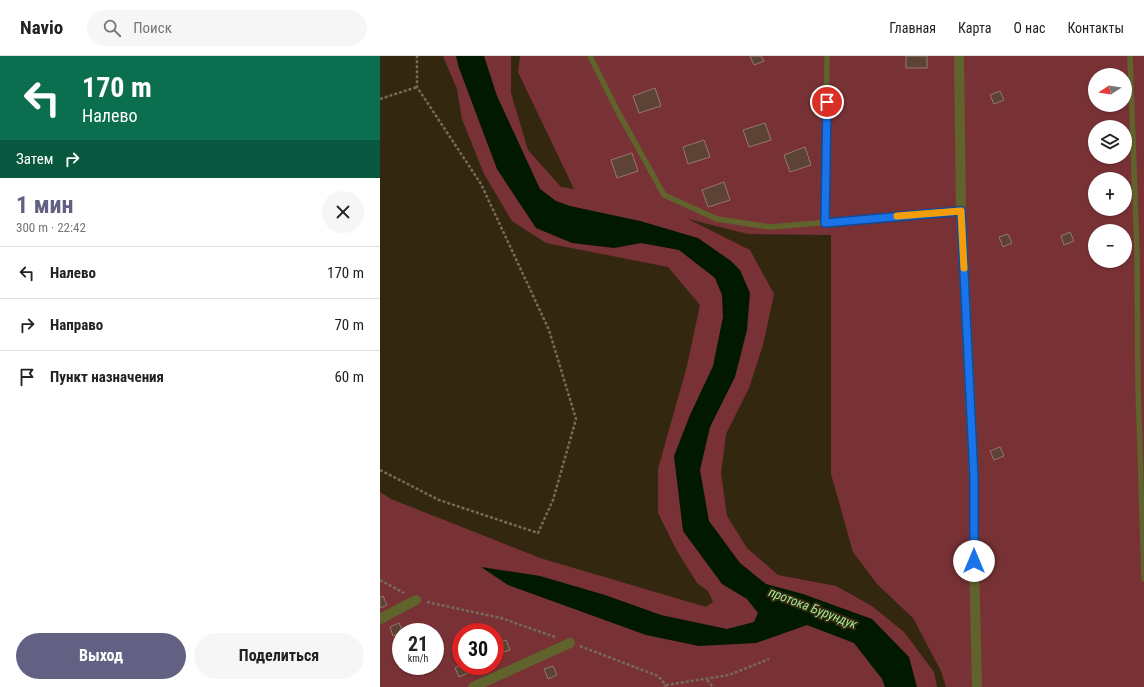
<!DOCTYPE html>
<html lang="ru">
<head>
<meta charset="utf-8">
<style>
	body { margin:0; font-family:"Roboto Condensed",sans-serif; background:#f6f6f6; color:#222; height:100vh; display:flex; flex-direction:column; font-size:15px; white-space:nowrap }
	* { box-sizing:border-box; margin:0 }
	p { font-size:13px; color:#767676 }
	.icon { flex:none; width:22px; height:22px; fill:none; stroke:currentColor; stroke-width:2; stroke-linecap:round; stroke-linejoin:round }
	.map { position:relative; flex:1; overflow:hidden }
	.panel { display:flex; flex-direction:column; background:#fff; width:380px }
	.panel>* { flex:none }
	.hud { background:#0b6e4f; color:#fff; overflow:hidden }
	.needle { width:26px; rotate:258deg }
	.buttons { position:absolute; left:708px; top:12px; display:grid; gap:8px }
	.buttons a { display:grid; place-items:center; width:44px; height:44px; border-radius:50%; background:#fff; box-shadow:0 1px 3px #0004; font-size:20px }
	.speed { position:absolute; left:12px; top:567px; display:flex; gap:8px; font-size:20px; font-weight:700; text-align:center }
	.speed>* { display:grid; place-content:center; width:52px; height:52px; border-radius:50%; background:#fff; box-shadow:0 1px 3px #0004; line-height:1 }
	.speed small { font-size:10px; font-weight:400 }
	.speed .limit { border:6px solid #d22; background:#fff; color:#111 }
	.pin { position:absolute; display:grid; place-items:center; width:34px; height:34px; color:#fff; margin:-17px; border:2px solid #fff; border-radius:50%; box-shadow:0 1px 4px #0007 }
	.me { position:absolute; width:44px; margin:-22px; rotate:0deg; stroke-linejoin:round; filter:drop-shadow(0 0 3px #0008) }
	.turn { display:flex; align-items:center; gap:14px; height:84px; padding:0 16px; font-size:18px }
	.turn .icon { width:52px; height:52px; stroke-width:2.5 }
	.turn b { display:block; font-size:28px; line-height:34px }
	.then { display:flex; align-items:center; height:38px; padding:0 16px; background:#0003; gap:8px; font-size:15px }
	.round { display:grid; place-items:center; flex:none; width:42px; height:42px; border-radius:21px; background:#f6f6f6 }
	.head { display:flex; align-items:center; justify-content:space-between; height:68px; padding:0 16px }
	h1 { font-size:24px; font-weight:700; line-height:30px; color:#636183 }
	.primary-button { display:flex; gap:8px; margin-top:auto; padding:8px 16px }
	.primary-button a { flex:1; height:46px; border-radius:24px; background:#636183; color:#fff; font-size:16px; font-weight:700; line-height:46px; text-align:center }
	.primary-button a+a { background:#f6f6f6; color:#222 }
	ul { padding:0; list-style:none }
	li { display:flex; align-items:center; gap:12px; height:52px; padding:0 16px; border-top:1px solid #e0e0e0 }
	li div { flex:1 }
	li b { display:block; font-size:15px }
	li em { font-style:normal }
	header { display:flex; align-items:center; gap:24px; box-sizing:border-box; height:56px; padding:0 20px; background:#fff; border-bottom:1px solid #e0e0e0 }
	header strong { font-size:19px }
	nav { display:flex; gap:22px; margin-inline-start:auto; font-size:14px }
	.search { width:280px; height:36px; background:#f6f6f6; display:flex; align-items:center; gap:10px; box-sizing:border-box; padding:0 14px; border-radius:22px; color:#767676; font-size:15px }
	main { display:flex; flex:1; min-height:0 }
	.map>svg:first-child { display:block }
	.green { fill:#783236; fill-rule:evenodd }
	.water { fill:#001900 }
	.building { fill:#5c4335; stroke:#947869 }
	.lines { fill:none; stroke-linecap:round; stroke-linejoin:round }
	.path { stroke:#766b57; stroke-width:2.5; stroke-dasharray:3 2; stroke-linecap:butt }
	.lane { stroke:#60632c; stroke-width:5.5 }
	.street { stroke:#60632c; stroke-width:10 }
	.route-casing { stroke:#114b97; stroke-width:10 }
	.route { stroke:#1a73e8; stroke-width:7 }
	.slow { stroke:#f59e0b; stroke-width:7 }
	.labels { text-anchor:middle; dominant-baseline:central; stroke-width:4; stroke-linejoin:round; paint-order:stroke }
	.water-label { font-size:13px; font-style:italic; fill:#9cec97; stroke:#34270f }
</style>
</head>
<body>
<header>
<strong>Navio</strong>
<div class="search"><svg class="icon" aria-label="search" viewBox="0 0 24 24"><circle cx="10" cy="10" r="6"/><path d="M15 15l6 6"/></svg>Поиск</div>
<nav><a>Главная</a><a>Карта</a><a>О нас</a><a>Контакты</a></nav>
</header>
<main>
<section class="panel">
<div class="hud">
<div class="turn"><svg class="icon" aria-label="left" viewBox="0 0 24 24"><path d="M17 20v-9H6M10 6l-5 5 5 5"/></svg><div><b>170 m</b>Налево</div></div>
<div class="then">Затем<svg class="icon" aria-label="right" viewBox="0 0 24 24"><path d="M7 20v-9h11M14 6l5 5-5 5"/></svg></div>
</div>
<div class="head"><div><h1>1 мин</h1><p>300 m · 22:42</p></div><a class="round"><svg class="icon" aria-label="close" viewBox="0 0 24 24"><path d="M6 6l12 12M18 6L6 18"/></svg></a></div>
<ul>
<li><svg class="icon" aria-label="left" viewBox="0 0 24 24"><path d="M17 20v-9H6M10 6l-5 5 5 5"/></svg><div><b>Налево</b></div><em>170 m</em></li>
<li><svg class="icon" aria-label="right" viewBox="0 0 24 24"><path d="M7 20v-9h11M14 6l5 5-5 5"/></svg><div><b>Направо</b></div><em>70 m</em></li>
<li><svg class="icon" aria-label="arrive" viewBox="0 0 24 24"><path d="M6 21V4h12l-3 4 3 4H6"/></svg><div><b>Пункт назначения</b></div><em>60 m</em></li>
</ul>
<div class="primary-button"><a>Выход</a><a>Поделиться</a></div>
</section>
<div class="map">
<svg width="764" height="631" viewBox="0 0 764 631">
	<rect width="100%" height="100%" fill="#34270f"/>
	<!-- green -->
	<path class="green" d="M63,0H131V37L148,94L181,131L194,133L138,16L140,0H764V631H566L561,615L533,562L497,528L473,496L451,418V179L368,178L308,163L370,194L394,238L383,289L369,332L346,378L341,417L347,460L367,492L398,519L456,530L492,550L524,576L554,616L557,631H0V436L11,443L160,502L326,551L333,546L328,535L317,527L296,493L278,457V413L307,310L320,249L288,211L166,187L132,165L104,118L82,63L77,33ZM715,19H745V49H715ZM715,71H745V101H715ZM715,123H745V153H715ZM715,175H745V205H715ZM21,576H55V610H21ZM81,576H115V610H81Z"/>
	<!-- water -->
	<polygon class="water" points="76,0 104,0 117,40 160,133 176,145 190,150 260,165 318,182 351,205 360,214 370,237 367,274 355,321 330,371 320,414 329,465 360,507 386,528 423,538 492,563 529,601 537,631 505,631 502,623 474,587 427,569 376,587 319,590 266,579 128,529 101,511 160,520 225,539 281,559 347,573 374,566 378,557 367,543 342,528 303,475 294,400 310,359 333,310 343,261 342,239 335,222 299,194 261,187 234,192 192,187 156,172 117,113 79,12"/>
	<!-- building -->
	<g class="building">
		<polygon points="370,0 381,0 384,5 374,9"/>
		<rect x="526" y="0" width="21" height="12"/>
		<polygon points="275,32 281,50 259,57 253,40"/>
		<polygon points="620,35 624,44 614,48 610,39"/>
		<polygon points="385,67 391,84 369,91 363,74"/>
		<polygon points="324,84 330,101 308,108 303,91"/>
		<polygon points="425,91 431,109 410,116 404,99"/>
		<polygon points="252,97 258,115 237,122 231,104"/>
		<polygon points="344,126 350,144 328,151 322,134"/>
		<polygon points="690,176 694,185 684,189 681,180"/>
		<polygon points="628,178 632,187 623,191 619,181"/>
		<polygon points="620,391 624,400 614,404 610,395"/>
		<polygon points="3,540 7,549 0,552 0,541"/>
		<polygon points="19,567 23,576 13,580 10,571"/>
		<polygon points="126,584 130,594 120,597 116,588"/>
		<polygon points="81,609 85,610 88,617 79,621 75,612"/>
		<polygon points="173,610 177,619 168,623 164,613"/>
	</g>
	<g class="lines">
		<!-- path -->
		<g class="path">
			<polyline points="0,43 37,31"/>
			<polyline points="0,414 59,444 158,477 173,444 196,363 169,274 101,128 37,31 37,0"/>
			<polyline points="0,524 24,537"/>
			<polyline points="47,546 121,562 175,581"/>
			<polyline points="200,590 278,620 286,629 284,631"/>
			<polyline points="327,624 333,631"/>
			<polyline points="286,629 349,619 389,603"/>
		</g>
		<!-- lane -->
		<g class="lane">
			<polyline points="210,0 237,54 284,139 337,163 390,171 581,155"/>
			<polyline points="750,0 757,195 758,330 764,523"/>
			<polyline points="445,167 447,0"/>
		</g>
		<!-- street -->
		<g class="street">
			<polyline points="579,0 581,155 594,422 594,505 597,631"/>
			<polyline points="0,563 36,544"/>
			<polyline points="93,631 190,587"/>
		</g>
	</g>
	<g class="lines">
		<!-- route casing -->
		<g class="route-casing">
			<polyline id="route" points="447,46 445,167 581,155 594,422 594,505"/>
		</g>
		<!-- route -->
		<use href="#route" class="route"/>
		<!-- slow -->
		<polyline class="slow" points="517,160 581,155 584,212"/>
	</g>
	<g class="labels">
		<!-- water labels -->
		<g class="water-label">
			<text transform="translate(433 552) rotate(21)">протока Бурундук</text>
		</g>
	</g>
</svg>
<div class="buttons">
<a><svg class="needle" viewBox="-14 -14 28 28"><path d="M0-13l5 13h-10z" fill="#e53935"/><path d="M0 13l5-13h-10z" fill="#767676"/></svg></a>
<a><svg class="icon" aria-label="layers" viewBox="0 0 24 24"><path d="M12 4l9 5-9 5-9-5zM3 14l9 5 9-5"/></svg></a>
<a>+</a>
<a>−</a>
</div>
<div class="speed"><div>21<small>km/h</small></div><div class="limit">30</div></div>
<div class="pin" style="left:447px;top:46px;background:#d93025"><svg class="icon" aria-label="arrive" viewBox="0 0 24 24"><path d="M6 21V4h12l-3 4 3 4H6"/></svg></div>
<svg class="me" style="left:594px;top:505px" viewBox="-20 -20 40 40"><circle r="19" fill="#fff"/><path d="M0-13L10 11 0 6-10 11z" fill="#1a73e8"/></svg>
</div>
</main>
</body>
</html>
